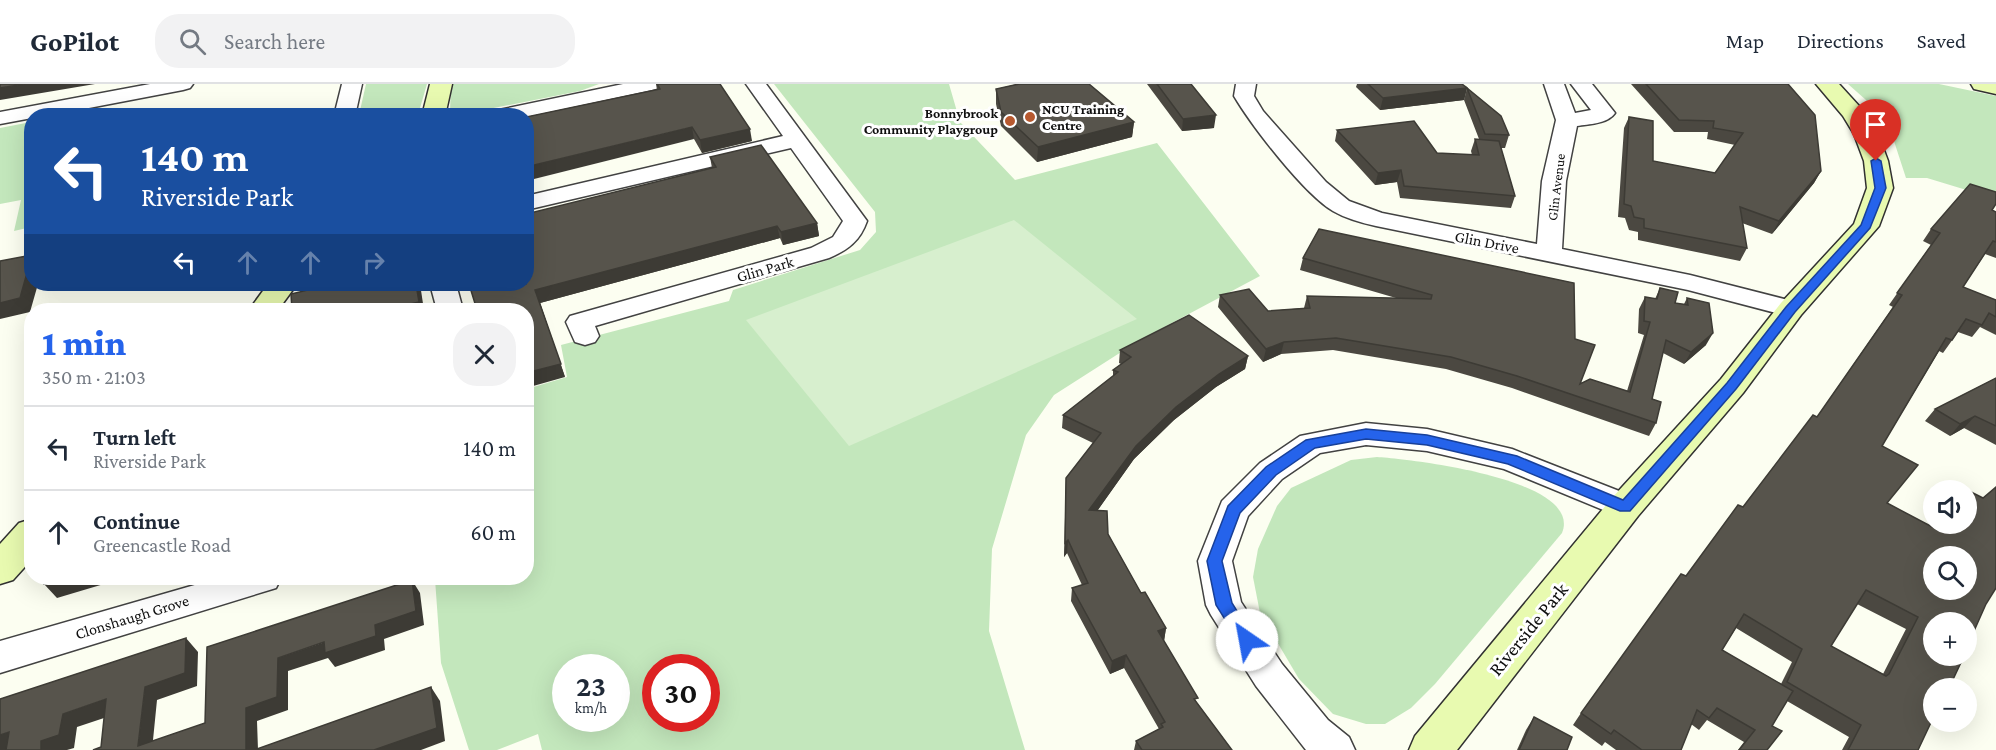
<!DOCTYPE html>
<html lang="en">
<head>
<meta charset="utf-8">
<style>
	body { margin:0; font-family:"Crimson Pro",serif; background:#f2f2f3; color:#1f2937; height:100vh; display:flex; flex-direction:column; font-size:22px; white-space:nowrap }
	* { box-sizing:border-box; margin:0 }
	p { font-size:20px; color:#747a83 }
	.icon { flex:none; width:33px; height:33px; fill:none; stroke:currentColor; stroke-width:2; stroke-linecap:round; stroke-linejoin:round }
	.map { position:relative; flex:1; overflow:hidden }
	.details { position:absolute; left:24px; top:219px; width:510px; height:282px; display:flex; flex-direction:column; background:#fff; border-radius:24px; box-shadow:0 6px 24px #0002 }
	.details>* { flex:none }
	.top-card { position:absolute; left:24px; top:24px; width:510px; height:183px; border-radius:24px; box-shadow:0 6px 24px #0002; background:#1a4fa0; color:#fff; overflow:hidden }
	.controls { position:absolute; left:1923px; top:396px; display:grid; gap:12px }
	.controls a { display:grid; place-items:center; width:54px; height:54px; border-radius:50%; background:#fff; box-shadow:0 6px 24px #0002; font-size:30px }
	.speed { position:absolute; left:552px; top:570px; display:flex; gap:12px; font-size:30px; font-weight:700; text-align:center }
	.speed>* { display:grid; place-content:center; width:78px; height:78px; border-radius:50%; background:#fff; box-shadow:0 6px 24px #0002; line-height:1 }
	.speed small { font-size:15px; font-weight:400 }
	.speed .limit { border:9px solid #d22; background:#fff; color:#111 }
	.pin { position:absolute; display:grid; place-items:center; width:51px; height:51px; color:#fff; margin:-62px -26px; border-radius:50% 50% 50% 0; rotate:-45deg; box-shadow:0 0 6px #0007 }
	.pin .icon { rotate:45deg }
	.me { position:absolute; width:66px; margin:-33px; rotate:327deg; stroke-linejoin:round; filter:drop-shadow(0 0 4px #0008) }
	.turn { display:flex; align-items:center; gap:21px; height:126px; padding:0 18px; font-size:27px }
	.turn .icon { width:78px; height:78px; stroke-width:2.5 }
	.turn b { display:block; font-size:42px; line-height:51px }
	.lanes { display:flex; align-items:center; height:57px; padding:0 18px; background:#0003; justify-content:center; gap:30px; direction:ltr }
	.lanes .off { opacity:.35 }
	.round { display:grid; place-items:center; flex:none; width:63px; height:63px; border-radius:24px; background:#f2f2f3 }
	.summary { display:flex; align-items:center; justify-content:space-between; height:102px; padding:0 18px }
	h1 { font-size:36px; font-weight:800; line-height:45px; color:#2563eb }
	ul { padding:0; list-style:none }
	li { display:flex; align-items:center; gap:18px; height:84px; padding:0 18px; border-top:2px solid #e0e1e3 }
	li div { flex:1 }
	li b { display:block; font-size:22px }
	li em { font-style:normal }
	header { display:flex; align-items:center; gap:36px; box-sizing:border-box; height:84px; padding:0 30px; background:#fff; border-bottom:2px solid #e0e1e3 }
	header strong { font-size:28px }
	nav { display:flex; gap:33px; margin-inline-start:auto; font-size:21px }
	.search { width:420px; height:54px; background:#f2f2f3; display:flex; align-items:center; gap:15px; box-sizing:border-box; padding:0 21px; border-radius:24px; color:#747a83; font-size:22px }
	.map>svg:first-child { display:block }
	.green { fill:#c3e7bc; fill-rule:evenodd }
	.pitch { fill:#d7efce }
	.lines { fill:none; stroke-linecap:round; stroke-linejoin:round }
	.street-casing { stroke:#424242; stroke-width:3 }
	.secondary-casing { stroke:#313131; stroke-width:3 }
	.street { fill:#fff; fill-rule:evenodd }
	.secondary { fill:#e8fab0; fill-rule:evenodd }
	.wall { fill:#4b4841; fill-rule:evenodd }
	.shaded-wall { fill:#3d3b35 }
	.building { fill:#57544c; stroke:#3d3b35; stroke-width:1.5; fill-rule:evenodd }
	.route { fill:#2563eb; stroke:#184099; stroke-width:1.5 }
	.poi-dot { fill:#b7592f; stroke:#fff; stroke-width:2 }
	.labels { text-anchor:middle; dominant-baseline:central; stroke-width:6; stroke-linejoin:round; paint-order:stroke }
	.far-poi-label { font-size:14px; font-weight:bold; fill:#0f0f0f; stroke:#fff; text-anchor:start }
	.far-street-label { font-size:14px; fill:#0f0f0f; stroke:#fff }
	.street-label { font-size:16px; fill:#0f0f0f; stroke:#fff }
	.near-street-label { font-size:20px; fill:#0f0f0f; stroke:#fff }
</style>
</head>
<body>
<header>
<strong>GoPilot</strong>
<div class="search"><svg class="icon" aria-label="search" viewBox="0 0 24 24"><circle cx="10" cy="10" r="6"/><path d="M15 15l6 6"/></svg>Search here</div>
<nav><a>Map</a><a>Directions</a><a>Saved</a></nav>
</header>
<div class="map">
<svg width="1996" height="666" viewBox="0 0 1996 666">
	<rect width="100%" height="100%" fill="#fcfef1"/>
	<!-- green -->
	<g class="green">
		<polygon points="366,0 427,0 418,31 359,31"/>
		<polygon points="451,0 599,0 580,7 463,30 450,28"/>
		<path d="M774,0H949L960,38L1015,96L1157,59L1260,192L1140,256L1054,311L1026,351L992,465L989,547L1025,666H542L538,650L497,666H469L441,579L435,495L526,494L527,305L567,293L561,261L729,217L733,206L860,166L876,148L875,128ZM566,584H616V634H566ZM656,584H706V634H656Z"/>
		<polygon points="1848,0 1939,0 1996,12 1996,115 1927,94 1906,94 1892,51 1866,16"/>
		<polygon points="31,38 31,143 14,147 21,116 0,120 0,44"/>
		<path d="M1377,373C1410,375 1584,395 1562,449L1435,600L1411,624L1385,640H1366L1333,630L1299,595L1260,529L1253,493L1258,465L1277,422L1291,404L1351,376Z"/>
	</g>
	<!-- pitch -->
	<polygon class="pitch" points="1014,136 1137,235 849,362 746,236"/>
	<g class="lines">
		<!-- street casing -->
		<g class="street-casing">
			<g id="street">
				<polygon points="150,0 193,0 190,4 183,6 47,32 32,32 32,34 0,40 0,28"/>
				<polygon points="342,0 362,0 355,32 334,32"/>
				<polygon points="623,0 662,0 659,4 652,6 526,33 489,32 499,26"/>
				<path d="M746,0H766L867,137C860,157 848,166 829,174L595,242L599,252L595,258L585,261L575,258L566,238L570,232L811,164L833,153L843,137L791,64L526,126V112L783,52Z"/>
				<path d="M1236,0H1256L1254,12L1263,27L1326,98L1349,117L1382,129L1537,160L1542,97L1556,36L1544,0H1564L1575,29L1591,26L1571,0H1592L1615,29C1607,40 1589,40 1577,42L1566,97L1562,165L1690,191L1800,219L1804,225L1800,231L1791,233L1688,206L1376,142C1362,139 1345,134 1333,127C1304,110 1251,41 1234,12Z"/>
				<polygon points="430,200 456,200 463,226 437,226"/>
				<polygon points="1366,339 1427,345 1512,365 1637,414 1641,423 1637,432 1625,435 1504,385 1427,367 1366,361 1320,369 1282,395 1248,432 1232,477 1241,518 1282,580 1328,636 1349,653 1355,666 1306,666 1256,602 1211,531 1206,521 1198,477 1222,417 1260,379 1300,352"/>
				<polygon points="219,494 281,494 276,504 0,589 0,557"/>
			</g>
		</g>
		<!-- secondary casing -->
		<g class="secondary-casing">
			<g id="secondary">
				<polygon points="430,0 452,0 445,32 422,32"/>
				<polygon points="1816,0 1839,0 1860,23 1878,50 1888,77 1893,104 1879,142 1801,231 1743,309 1638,432 1457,666 1409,666 1415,652 1612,414 1721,295 1781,219 1854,140 1867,104 1864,77 1854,50 1843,32"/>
				<polygon points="1971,0 1996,0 1996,10 1974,5"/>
				<polygon points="268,200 297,200 278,226 249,226"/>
				<polygon points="32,435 32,475 13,496 0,500 0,460 19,439"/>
			</g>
		</g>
		<!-- street -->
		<use href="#street" class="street"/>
		<!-- secondary -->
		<use href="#secondary" class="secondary"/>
	</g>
	<!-- wall -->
	<g class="wall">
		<polygon points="656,0 720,0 752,57 702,69 694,55 657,6"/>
		<polygon points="1017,0 1089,0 1134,38 1132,53 1037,78 1001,42 996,20 996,5"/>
		<polygon points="1147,0 1191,0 1214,44 1182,47"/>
		<polygon points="1357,0 1462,0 1467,4 1464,16 1380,26 1356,3"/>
		<polygon points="1631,0 1788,0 1821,87 1814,99 1772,150 1742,139 1747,164 1740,177 1638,156 1638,148 1629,146 1625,134 1618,133 1624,44 1629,33 1653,77 1715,89 1735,61 1707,55 1708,48 1674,48"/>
		<polygon points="1467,4 1509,51 1505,64 1501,64 1515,112 1511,124 1400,114 1397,98 1375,101 1335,57 1337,46 1437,69 1472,71 1471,67 1475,55 1479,55 1464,16"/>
		<polygon points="710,73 817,139 819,152 783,161 780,154 540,219 565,293 469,200 712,84"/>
		<path d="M1992,126L1996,128V174L1985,170L1963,203L1996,216V251L1980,243L1972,253L1958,248L1943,269L1939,267L1882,362L1887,419L1937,446L1942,440H1966L1934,604L1918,666H1842L1849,653L1787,617L1772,642L1767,666H1738L1744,658L1707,636L1699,646L1691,640L1681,666H1616L1605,658L1602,662L1573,641L1581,629L1686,492L1817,333L1893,223L1889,221L1931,161L1923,157L1931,145ZM1857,520L1906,545L1883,590L1831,562ZM1736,544L1792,578L1781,600L1722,566Z"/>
		<polygon points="1319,145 1575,255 1580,300 1627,307 1644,251 1638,249 1639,225 1645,213 1655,215 1660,204 1675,219 1684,220 1687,214 1706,261 1684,280 1663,269 1652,315 1656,339 1649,352 1512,304 1446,285 1333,266 1281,270 1263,278 1218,223 1220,211 1268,227 1304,224 1307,212 1396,214 1300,186 1303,174"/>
		<polygon points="1120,266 1248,272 1245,285 1216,303 1174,336 1134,375 1097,427 1108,450 1141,509 1166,544 1164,557 1197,619 1232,666 1134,666 1136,657 1159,645 1124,584 1110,590 1071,517 1072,504 1082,501 1067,469 1064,473 1066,394 1093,359 1062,344 1063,331 1113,292 1113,286 1121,280 1119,279"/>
		<polygon points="1996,294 1996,361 1964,344 1950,352 1925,337 1935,325"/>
		<polygon points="1534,633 1567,666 1517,666 1526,646"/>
	</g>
	<!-- shaded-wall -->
	<g class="shaded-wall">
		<polygon points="24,0 95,0 0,16 0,4"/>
		<polygon points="1467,4 1464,16 1380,26 1383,14"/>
		<polygon points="1216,31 1214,44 1182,47 1183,35"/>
		<polygon points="1134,38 1132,53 1037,78 1038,63"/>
		<polygon points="692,43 694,55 526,97 526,83"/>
		<polygon points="750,45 752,57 702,69 700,56"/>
		<polygon points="1401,86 1397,98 1375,101 1378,89"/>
		<polygon points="1821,87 1814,99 1772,150 1779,137"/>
		<polygon points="817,139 819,152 783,161 781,148"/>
		<polygon points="777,142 780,154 540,219 565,293 526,304 526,289 535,206"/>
		<polygon points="32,173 32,200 38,200 30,228 0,235 0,219"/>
		<polygon points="416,200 420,200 424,226 385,226"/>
		<polygon points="1713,249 1706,261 1684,280 1691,268"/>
		<polygon points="1284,258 1281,270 1263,278 1266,265"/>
		<polygon points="1248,272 1245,285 1216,303 1174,336 1134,375 1088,440 1089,426 1136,362 1176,323 1219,290"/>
		<polygon points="1975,332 1964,344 1950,352 1960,340"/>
		<polygon points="1068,456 1067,469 1064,473 1065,459"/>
		<polygon points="67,494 124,494 57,514 44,500"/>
		<polygon points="412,496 420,509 424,541 384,555 385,566 335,583 328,574 288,587 288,626 257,637 258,666 246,666 246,624 278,574 375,541"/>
		<polygon points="1166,544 1164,557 1158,547"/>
		<polygon points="186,554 198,568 197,602 157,616 152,666 138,662 145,603"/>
		<polygon points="1126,571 1124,584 1110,590 1112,577"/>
		<polygon points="431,603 440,617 445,657 421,666 374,666"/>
		<polygon points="106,615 119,629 77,643 74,664 67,666 41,666 41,657 63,630"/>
		<polygon points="9,648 9,666 0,666 0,651"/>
	</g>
	<!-- building -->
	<g class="building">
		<polygon points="0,0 24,0 0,4"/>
		<polygon points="657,0 720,0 750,45 700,56 692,43 526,83 526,33 660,5"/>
		<polygon points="1019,0 1089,0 1134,38 1038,63 1001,28 996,5"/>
		<polygon points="1157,0 1191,0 1216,31 1183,35"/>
		<polygon points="1368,0 1462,0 1467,4 1383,14"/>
		<polygon points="1646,0 1788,0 1815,31 1821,87 1779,137 1740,123 1747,164 1644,144 1644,135 1634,133 1631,122 1624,120 1629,33 1653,37 1653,77 1715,89 1743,49 1713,44 1714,37 1679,36"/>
		<polygon points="1467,4 1501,32 1509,51 1485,50"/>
		<polygon points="1414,37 1437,69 1479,71 1475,55 1499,57 1515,112 1404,102 1401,86 1378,89 1337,46"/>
		<polygon points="761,61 817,139 781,148 777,142 535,206 561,280 526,289 526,226 477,226 469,200 526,200 526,130 716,83 710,73"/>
		<path d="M1970,100L1996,108V120L1992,126L1996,128V158L1993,157L1963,203L1996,216V233L1989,229L1982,241L1966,235L1952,256L1946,254L1882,362L1918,381L1887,419L1938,446L1943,440H1966V410L1969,407L1983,414L1996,403V504L1986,520L1966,565V538H1934V572H1964L1949,604H1934V632L1918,666H1848L1861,641L1787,598L1802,565L1744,530L1722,566L1793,607L1772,642L1782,647L1767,666H1739L1755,646L1717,624L1709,634L1697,626L1681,666H1642L1614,646L1611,650L1581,629L1681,490L1686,492L1738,421L1743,423L1813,331L1817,333L1902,211L1897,209L1940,149L1931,145ZM1934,472H1966V506H1934ZM1866,506L1918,533L1889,590L1886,592L1831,562Z"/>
		<polygon points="1319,145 1574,199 1575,255 1595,261 1580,300 1590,295 1630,308 1650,238 1644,237 1645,213 1657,215 1660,204 1678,208 1675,219 1688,221 1687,214 1709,219 1713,249 1691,268 1666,256 1652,315 1661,318 1656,339 1517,292 1451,273 1336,254 1284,258 1266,265 1220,211 1249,205 1268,227 1310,224 1307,212 1431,215 1432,211 1303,174"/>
		<polygon points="32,171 20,214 0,219 0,177"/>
		<polygon points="311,200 416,200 419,218 385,226 292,226 291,210 312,205"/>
		<polygon points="1189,231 1248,272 1219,290 1176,323 1136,362 1089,426 1107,427 1108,450 1141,509 1145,508 1166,544 1158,547 1198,614 1194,615 1232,666 1142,666 1136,657 1163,643 1161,640 1165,638 1126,571 1112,577 1072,504 1088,499 1068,456 1065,459 1066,394 1101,349 1063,331 1118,288 1113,286 1131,273 1120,266"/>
		<polygon points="1996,294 1996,342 1975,332 1960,340 1935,325"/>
		<polygon points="46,494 67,494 44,500"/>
		<polygon points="412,496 416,527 375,541 376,552 325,569 324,558 278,574 277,613 246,624 246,666 93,666 101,663 106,615 63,630 59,651 41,657 41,666 6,666 9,648 0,651 0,615 186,554 185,589 145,603 138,662 205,639 207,563"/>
		<polygon points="431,603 437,644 374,666 254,666"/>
		<polygon points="1534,633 1572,653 1567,666 1519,666"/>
	</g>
	<!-- route -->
	<polygon class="route" points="1876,74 1881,77 1886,104 1870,144 1795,228 1736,305 1630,427 1620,427 1508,380 1427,361 1366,355 1315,364 1276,391 1240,429 1222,477 1232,519 1255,556 1253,561 1241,561 1216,521 1207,477 1228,422 1266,383 1306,356 1366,345 1427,351 1517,372 1623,416 1727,299 1786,223 1861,141 1875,104 1871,77"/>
	<!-- markers -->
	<g class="poi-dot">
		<circle cx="1030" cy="33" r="6"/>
		<circle cx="1010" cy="37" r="6"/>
	</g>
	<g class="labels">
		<!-- far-poi labels -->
		<g class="far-poi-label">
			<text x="1042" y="25">NCU Training<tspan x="1042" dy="16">Centre</tspan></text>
			<text x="998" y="29" text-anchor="end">Bonnybrook<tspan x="998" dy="16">Community Playgroup</tspan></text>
		</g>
		<!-- far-street labels -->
		<g class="far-street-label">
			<text transform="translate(1556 103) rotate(-83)">Glin Avenue</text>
		</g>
		<!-- street labels -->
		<g class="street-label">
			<text transform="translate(1487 158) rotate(11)">Glin Drive</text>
			<text transform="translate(765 185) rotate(-16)">Glin Park</text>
			<text transform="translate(132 533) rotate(-17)">Clonshaugh Grove</text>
		</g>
		<!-- near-street labels -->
		<g class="near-street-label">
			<text transform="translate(1528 545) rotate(-51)">Riverside Park</text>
		</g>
	</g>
</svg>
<div class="controls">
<a><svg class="icon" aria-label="sound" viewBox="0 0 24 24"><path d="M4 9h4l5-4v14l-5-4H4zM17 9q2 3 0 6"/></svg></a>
<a><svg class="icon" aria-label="search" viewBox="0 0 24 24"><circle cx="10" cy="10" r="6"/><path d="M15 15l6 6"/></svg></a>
<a>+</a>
<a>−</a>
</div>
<div class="speed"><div>23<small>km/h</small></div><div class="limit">30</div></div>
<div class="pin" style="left:1876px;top:77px;background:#d93025"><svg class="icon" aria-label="arrive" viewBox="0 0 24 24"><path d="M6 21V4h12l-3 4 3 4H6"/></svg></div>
<svg class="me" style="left:1247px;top:556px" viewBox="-20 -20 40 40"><circle r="19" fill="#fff"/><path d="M0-13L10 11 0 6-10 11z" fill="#2563eb"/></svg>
<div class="top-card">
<div class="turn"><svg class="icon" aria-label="left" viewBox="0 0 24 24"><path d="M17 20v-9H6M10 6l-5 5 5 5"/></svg><div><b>140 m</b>Riverside Park</div></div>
<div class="lanes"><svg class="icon" aria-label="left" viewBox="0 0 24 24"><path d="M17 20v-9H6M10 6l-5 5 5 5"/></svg><svg class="icon off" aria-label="ahead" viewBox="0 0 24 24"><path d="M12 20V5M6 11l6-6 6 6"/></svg><svg class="icon off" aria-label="ahead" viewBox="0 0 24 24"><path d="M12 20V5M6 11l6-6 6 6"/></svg><svg class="icon off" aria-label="right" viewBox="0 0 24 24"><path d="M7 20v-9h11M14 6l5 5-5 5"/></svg></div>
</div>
<section class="details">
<div class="summary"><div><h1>1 min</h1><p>350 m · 21:03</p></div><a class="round"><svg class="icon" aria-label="close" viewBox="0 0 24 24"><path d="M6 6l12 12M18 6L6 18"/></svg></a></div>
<ul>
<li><svg class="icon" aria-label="left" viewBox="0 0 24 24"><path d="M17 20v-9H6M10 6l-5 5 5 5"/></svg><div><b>Turn left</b><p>Riverside Park</p></div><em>140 m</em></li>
<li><svg class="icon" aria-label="ahead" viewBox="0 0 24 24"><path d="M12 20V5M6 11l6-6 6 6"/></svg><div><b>Continue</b><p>Greencastle Road</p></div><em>60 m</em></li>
</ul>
</section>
</div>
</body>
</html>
